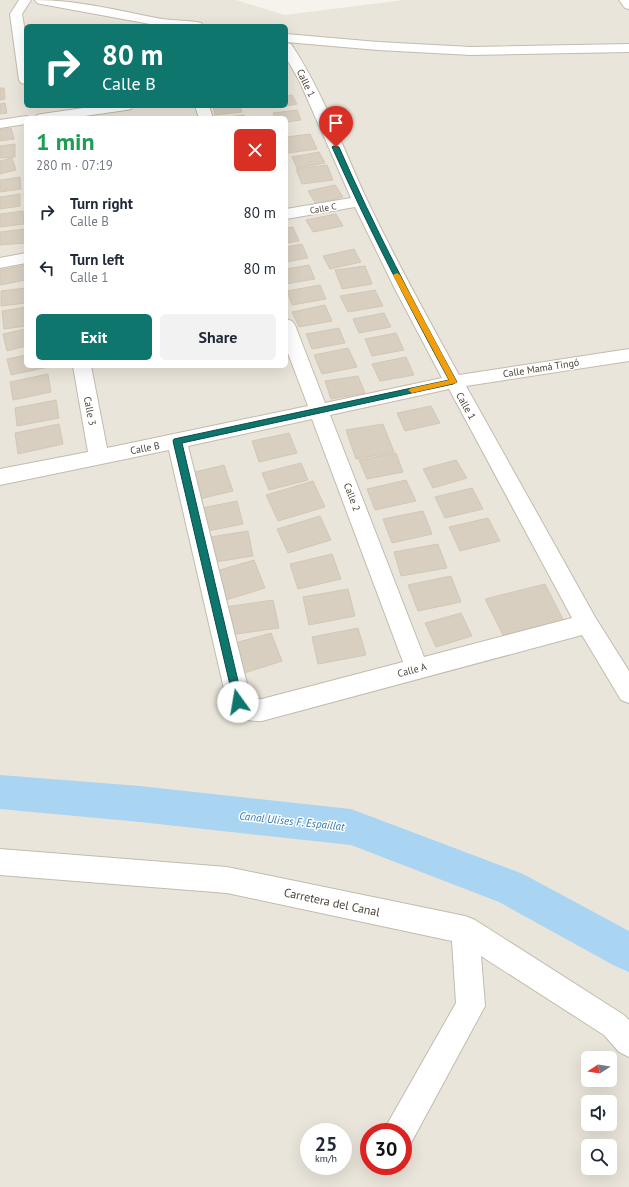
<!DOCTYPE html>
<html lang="en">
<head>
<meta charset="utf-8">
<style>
	body { margin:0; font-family:"PT Sans",sans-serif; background:#f2f2f3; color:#1f2937; height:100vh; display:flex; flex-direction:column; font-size:15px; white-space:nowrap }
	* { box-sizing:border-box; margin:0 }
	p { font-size:13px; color:#747a83 }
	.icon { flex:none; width:22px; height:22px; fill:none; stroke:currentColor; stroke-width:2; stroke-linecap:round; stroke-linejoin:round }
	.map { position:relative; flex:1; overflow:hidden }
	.details { position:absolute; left:24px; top:116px; width:264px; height:252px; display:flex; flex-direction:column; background:#fff; border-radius:6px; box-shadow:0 4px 16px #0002 }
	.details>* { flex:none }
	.guide { position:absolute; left:24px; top:24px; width:264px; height:84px; border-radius:6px; box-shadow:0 4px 16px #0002; background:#0f766e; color:#fff; overflow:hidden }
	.needle { width:26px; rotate:258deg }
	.tools { position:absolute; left:581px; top:1051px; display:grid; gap:8px }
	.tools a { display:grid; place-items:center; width:36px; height:36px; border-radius:6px; background:#fff; box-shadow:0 4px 16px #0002; font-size:20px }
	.speed { position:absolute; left:300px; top:1123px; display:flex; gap:8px; font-size:20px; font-weight:700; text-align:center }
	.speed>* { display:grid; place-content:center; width:52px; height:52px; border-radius:50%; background:#fff; box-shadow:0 4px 16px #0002; line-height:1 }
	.speed small { font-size:10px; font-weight:400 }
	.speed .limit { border:6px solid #d22; background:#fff; color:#111 }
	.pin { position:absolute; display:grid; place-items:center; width:34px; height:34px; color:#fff; margin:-41px -17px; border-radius:50% 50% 50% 0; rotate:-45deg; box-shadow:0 0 4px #0007 }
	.pin .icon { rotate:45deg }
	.me { position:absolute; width:44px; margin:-22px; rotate:347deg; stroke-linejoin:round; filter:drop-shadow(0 0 3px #0008) }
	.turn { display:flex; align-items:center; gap:14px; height:84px; padding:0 12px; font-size:18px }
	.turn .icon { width:52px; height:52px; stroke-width:2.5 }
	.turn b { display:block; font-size:28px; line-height:34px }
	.round { display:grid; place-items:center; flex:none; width:42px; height:42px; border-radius:6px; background:#f2f2f3 }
	.headline { display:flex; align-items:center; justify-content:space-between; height:68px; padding:0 12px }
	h1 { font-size:24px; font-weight:600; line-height:30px; color:#1e9e55 }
	.primary-button { display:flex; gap:8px; margin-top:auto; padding:8px 12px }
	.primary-button a { flex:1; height:46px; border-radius:6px; background:#0f766e; color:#fff; font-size:16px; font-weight:600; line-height:46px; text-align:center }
	.primary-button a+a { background:#f2f2f3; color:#1f2937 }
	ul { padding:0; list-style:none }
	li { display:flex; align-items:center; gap:12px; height:56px; padding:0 12px }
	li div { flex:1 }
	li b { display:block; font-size:15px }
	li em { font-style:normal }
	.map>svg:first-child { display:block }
	.residential { fill:#eae5da; fill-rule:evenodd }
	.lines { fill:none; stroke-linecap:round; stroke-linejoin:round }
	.canal { fill:#a9d4f2; fill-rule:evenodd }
	.building { fill:#d8cfc1; stroke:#d3c7b4 }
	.minor-casing { stroke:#c2bbae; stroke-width:2 }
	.minor { fill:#fff; fill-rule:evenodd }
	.route { fill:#0f766e; stroke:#0a4d48 }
	.slow { fill:#f59e0b }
	.labels { text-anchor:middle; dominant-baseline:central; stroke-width:3; stroke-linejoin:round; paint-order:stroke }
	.far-street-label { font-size:9px; fill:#4b4439; stroke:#fff }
	.street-label { font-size:10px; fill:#4b4439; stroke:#fff }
	.water-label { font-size:11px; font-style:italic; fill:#2e7ab2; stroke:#fff }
	.near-street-label { font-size:12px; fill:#4b4439; stroke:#fff }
</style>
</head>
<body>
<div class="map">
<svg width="629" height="1187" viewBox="0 0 629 1187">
	<rect width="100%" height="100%" fill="#f6f3ec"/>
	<!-- residential -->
	<path class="residential" d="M0,0H236L285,15L404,0H629V1187H0ZM26,26H286V106H26ZM26,118H286V366H26ZM588,1058H610V1080H588ZM588,1102H610V1124H588ZM309,1132H343V1166H309ZM369,1132H403V1166H369ZM588,1146H610V1168H588Z"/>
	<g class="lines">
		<!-- canal -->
		<polygon class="canal" points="0,775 140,786 351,809 523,874 629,931 629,972 615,966 499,902 351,845 140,822 0,809"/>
	</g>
	<!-- building -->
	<g class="building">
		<polygon points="0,88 4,88 5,99 0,100"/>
		<polygon points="292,95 297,104 286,106 286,96"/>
		<polygon points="5,103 7,113 0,114 0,104"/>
		<polygon points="213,106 240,106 242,112 215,115"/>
		<polygon points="297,110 301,120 286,122 286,118 275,118 273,113"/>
		<polygon points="244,115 245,118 220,118"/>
		<polygon points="11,128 14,139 0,141 0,130"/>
		<polygon points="310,134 317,149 288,153 286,148 286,137"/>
		<polygon points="15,144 15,157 0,158 0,146"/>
		<polygon points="319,152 325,163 297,168 292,157"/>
		<polygon points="12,158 16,170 0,174 0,161"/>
		<polygon points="327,165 333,180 302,184 296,169"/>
		<polygon points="20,177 21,189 0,192 0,180"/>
		<polygon points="335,185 343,197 316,204 308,191"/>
		<polygon points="20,194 20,206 0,209 0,197"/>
		<polygon points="23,211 24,224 0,227 0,214"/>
		<polygon points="336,214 343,226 313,232 306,220"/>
		<polygon points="293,227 299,241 286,243 286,228"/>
		<polygon points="26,229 26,243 0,245 0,232"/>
		<polygon points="302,244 308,258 286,262 286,247"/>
		<polygon points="354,249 361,262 330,269 323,256"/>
		<polygon points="26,265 26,280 0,285 0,270"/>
		<polygon points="309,265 315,279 286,284 286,269"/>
		<polygon points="365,266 372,284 342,289 335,270"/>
		<polygon points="320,285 326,299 292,305 287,291"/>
		<polygon points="26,288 26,303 1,306 1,291"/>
		<polygon points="375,290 383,306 348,312 340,296"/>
		<polygon points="325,305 332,321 299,327 292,312"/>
		<polygon points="26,307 26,326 4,329 2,311"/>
		<polygon points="384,313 391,327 359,333 353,319"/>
		<polygon points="339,328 345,343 312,349 306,334"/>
		<polygon points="26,329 26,346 7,351 3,334"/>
		<polygon points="396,333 404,350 372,356 365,339"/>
		<polygon points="348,348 357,367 322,374 314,355"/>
		<polygon points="26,355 26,366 48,367 11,375 7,359"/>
		<polygon points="406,357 414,375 380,381 372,364"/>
		<polygon points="48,374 51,392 13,400 10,382"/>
		<polygon points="358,376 365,393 331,399 325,381"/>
		<polygon points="56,400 59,418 17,426 15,408"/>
		<polygon points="431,406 440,423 405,431 397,413"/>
		<polygon points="59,424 63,444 18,454 15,433"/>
		<polygon points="383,424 394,452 356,459 346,430"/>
		<polygon points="289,433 297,453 259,462 252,441"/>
		<polygon points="396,453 403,472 367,479 359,460"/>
		<polygon points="456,460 467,478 433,488 423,469"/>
		<polygon points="301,463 308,480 269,490 262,473"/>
		<polygon points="224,465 233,491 195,500 187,474"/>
		<polygon points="406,480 416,501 375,510 367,489"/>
		<polygon points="313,481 325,507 278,521 266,495"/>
		<polygon points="472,488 483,509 445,518 435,497"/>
		<polygon points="237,501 243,524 202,532 197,509"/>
		<polygon points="423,511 432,534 392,543 383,519"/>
		<polygon points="320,516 331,540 288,553 277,529"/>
		<polygon points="488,518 500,541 460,551 449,527"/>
		<polygon points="248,531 253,556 209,563 204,538"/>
		<polygon points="438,544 447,568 401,576 394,552"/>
		<polygon points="332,554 341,579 298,589 290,564"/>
		<polygon points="254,560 265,588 223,601 213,572"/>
		<polygon points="451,576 461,602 418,611 408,585"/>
		<polygon points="545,584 564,621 503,635 485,599"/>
		<polygon points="348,589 355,616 309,625 303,597"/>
		<polygon points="273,600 279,628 230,635 225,607"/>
		<polygon points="461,613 472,636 436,647 425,623"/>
		<polygon points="358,628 366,655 318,664 312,637"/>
		<polygon points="271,633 282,661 238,675 228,645"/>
	</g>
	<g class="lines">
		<!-- minor casing -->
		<g class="minor-casing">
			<g id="minor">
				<polygon points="19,0 31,0 22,14 26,38 26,84 21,83 19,80 10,14"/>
				<path d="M35,0C78,0 120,11 162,19C175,21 189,20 201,23L203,26H161L41,4L37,3Z"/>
				<polygon points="619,0 629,0 629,9 625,8"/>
				<polygon points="286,34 378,42 471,47 629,44 629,52 471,55 378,50 286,42"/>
				<path d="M286,43L291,44C323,92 343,148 367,200C395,259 427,317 459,375L629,349V361L466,386L595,617L629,671V703L621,700L582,635L262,721C245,721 235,719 227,702L169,450L0,485V469L88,452L73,366H91L107,448L308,406L286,348V319L292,321L295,325L325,403L442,378L396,291L355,207L286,219V209L351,198L299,80L286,58ZM449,389L572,618L424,657L330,415ZM312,419L403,662L262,699H252L250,696L188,446Z"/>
				<polygon points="97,106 133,106 131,109 126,110 71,118 35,118 37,115 42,114"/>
				<polygon points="195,106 209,106 213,118 199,118"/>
				<polygon points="26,116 32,118 26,118 26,124 0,128 0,120"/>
				<polygon points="26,253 26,263 0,268 0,258"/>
				<polygon points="0,849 227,867 465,916 475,920 624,1015 629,1020 629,1057 619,1052 604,1035 481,956 485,1006 411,1143 403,1146 403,1132 384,1132 389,1121 456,1003 452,941 227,893 0,875"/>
			</g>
		</g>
		<!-- minor -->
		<use href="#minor" class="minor"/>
	</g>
	<!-- route -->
	<path class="route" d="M333,146L339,147C374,227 415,305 457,382L453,384L182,443L243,702L242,706L238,707L235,706L234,702L173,441L174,439L449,380C407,303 368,227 332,147Z"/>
	<!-- slow -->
	<polygon class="slow" points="397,273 400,275 457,382 456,383 412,393 408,390 412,388 449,380 393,275"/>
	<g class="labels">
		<!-- far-street labels -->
		<g class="far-street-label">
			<text transform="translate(323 208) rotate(-10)">Calle C</text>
		</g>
		<!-- street labels -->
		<g class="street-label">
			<text transform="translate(306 83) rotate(64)">Calle 1</text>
			<text transform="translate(541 368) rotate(-9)">Calle Mamá Tingó</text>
			<text transform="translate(466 406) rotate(61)">Calle 1</text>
			<text transform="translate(90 411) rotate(79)">Calle 3</text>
			<text transform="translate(145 448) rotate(-11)">Calle B</text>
			<text transform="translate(352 497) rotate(69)">Calle 2</text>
			<text transform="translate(412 670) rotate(-15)">Calle A</text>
		</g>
		<!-- water labels -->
		<g class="water-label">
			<text transform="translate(292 821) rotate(6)">Canal Ulises F. Espaillat</text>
		</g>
		<!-- near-street labels -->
		<g class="near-street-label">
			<text transform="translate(332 902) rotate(12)">Carretera del Canal</text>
		</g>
	</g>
</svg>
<div class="tools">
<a><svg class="needle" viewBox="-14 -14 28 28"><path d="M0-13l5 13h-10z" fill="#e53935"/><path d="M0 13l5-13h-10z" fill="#747a83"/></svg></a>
<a><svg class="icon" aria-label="sound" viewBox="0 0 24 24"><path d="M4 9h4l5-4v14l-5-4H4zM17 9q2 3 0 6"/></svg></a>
<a><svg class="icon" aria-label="search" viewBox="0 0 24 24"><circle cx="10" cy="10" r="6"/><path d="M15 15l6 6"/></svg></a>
</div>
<div class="speed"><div>25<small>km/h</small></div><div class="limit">30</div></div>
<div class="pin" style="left:336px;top:147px;background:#d93025"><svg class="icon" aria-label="arrive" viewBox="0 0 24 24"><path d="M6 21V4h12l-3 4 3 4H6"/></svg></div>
<svg class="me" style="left:238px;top:702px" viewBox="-20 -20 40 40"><circle r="19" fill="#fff"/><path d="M0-13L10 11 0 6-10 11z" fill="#0f766e"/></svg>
<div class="guide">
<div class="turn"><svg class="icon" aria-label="right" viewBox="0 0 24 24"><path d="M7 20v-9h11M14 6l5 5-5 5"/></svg><div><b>80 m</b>Calle B</div></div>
</div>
<section class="details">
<div class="headline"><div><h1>1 min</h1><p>280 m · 07:19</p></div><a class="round" style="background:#d93025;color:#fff"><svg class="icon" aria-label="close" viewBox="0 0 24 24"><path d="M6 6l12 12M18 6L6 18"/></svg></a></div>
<ul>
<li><svg class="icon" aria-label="right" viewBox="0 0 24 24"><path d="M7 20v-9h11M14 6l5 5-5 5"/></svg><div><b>Turn right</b><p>Calle B</p></div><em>80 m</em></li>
<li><svg class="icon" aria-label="left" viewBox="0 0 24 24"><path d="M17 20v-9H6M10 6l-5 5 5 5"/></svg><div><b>Turn left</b><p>Calle 1</p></div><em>80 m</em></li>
</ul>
<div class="primary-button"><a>Exit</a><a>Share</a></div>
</section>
</div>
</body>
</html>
